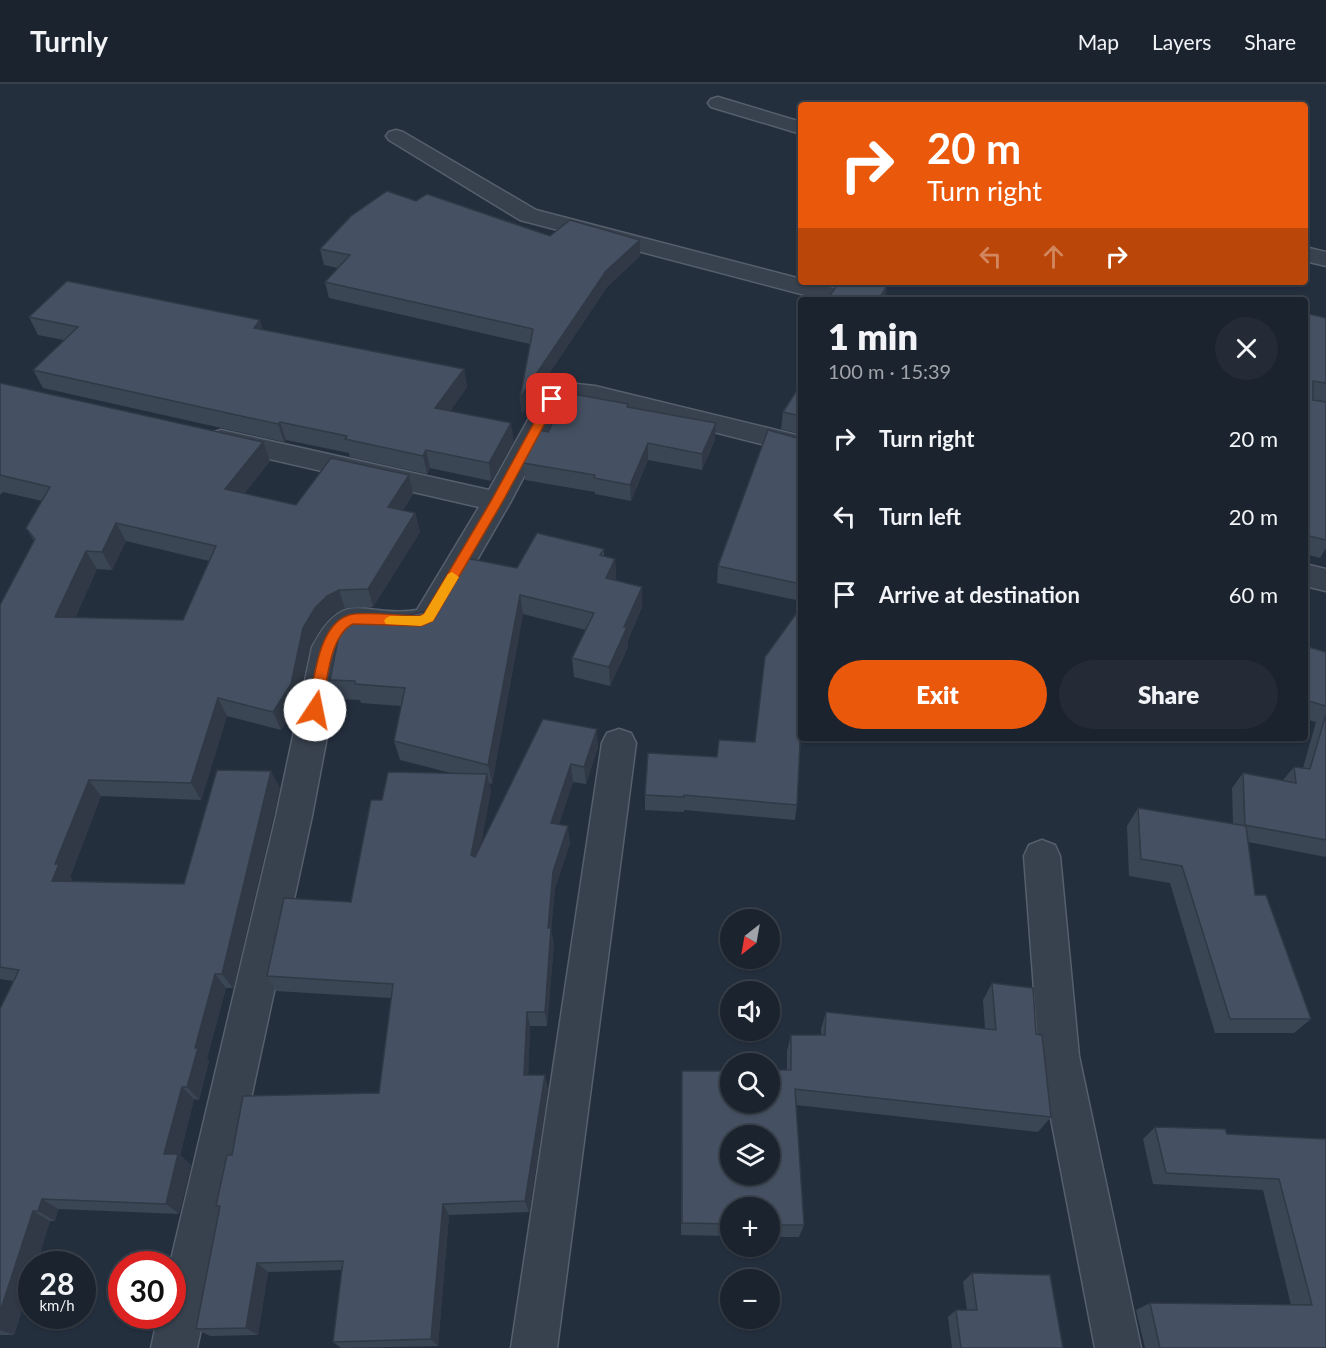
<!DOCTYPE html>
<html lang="en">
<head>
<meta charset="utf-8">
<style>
	body { margin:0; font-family:Lato,sans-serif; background:#242b36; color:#f1f3f6; height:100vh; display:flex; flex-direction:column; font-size:22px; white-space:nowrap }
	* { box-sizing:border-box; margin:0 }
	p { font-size:20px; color:#a0a4aa }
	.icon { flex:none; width:33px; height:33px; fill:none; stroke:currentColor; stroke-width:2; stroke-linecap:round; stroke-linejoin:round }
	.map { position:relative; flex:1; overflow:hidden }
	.drawer { position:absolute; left:798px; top:213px; width:510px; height:444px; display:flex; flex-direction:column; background:#1b232e; border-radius:6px; box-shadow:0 2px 4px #0004,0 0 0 2px #39404a }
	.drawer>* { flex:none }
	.hud { position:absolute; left:798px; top:18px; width:510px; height:183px; border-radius:6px; box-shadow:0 2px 4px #0004,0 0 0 2px #39404a; background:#ea580c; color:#fff; overflow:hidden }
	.needle { width:39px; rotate:211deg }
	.fabs { position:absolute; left:720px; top:825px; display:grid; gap:12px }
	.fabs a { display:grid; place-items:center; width:60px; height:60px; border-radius:50%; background:#1b232e; box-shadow:0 2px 4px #0004,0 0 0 2px #39404a; font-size:30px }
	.speed { position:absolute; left:18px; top:1167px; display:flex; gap:12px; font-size:30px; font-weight:700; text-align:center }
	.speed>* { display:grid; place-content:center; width:78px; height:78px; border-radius:50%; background:#1b232e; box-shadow:0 2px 4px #0004,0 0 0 2px #39404a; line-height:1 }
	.speed small { font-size:15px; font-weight:400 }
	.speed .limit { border:9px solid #d22; background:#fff; color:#111 }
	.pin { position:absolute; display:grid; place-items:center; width:51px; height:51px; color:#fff; margin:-26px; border-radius:12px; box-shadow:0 3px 9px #0006 }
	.me { position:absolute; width:66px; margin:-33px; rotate:11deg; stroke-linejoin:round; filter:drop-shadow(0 0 4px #0008) }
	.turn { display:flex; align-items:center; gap:21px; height:126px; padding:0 30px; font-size:27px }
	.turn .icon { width:78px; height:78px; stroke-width:2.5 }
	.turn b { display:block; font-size:42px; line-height:51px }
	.lanes { display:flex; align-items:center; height:57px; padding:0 30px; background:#0003; justify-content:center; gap:30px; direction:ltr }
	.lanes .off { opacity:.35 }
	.round { display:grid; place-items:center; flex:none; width:63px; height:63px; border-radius:32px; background:#242b36 }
	.headline { display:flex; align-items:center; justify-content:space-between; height:102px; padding:0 30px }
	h1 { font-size:36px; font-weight:800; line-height:45px }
	.action { display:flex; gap:12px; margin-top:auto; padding:12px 30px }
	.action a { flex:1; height:69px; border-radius:36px; background:#ea580c; color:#fff; font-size:24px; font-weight:800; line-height:69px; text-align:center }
	.action a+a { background:#242b36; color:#f1f3f6 }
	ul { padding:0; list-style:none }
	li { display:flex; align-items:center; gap:18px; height:78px; padding:0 30px }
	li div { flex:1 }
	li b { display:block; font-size:22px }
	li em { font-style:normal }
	header { display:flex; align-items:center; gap:36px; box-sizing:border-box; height:84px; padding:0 30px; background:#1b232e; border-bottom:2px solid #39404a }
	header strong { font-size:28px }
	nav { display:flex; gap:33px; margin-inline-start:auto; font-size:21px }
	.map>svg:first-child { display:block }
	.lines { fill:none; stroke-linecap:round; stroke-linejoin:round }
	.street-casing { stroke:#565f6c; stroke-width:3 }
	.street { fill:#38414e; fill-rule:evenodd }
	.wall { fill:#3b4654; fill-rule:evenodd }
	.shaded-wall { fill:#303945 }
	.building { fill:#455162; stroke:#303945; stroke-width:1.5; fill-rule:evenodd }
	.route { fill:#ea580c; stroke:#983908; stroke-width:1.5 }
	.slow { fill:#f59e0b }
</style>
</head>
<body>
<header>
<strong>Turnly</strong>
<nav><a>Map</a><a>Layers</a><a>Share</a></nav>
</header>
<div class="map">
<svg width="1326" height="1264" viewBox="0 0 1326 1264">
	<rect width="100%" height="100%" fill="#242f3e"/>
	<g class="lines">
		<!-- street casing -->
		<g class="street-casing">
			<g id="street">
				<polygon points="718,13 801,38 801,50 711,23 708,19 711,15"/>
				<polygon points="396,46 403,48 536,126 801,195 801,198 811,198 860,211 864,216 824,216 520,136 389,56 386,52 389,48"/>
				<polygon points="1305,163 1326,168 1326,182 1305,177"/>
				<path d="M568,299L595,302L801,352V370L595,318L572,316L562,320L511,417L439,542L411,550L357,547L344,563L312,732L197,1264H151L158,1232H172V1180H170L276,732L312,563C345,500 364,535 417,526L479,423L221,364L211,361L207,355L211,349L221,346L489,406L543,309Z"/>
				<polygon points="1305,480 1326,485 1326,507 1305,502"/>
				<polygon points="619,645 631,649 636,659 557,1264 511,1264 602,659 607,649"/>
				<polygon points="1042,756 1055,761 1060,772 1079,972 1141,1264 1095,1264 1039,972 1024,772 1029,761"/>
			</g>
		</g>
		<!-- street -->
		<use href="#street" class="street"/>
	</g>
	<!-- wall -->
	<g class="wall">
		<polygon points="416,117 550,152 640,156 640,172 607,203 522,330 520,314 530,260 329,214 325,198 338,184 324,181 320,165"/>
		<polygon points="1006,198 1022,198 1020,201"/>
		<polygon points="1305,229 1326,234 1326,464 1320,474 1305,470"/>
		<polygon points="29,233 264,246 464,285 467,303 450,327 514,357 491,397 430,384 427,390 350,373 349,369 286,356 284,358 43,304 33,286 64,256 38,251"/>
		<path d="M0,299L270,377L244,410L296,421L409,391L413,410L403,426L415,429L420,448L373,523L345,524L333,530L322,543L310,563L298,618L281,646L227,632L201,716L101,712L70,793L72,796V797L184,800L280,704L233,904H226L207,974L209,977L199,1016L194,1015L180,1071L191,1081L179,1130L58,1125L55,1137H50L14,1251H0V925L13,897L0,895V521L34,457L26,444L42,417L3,408L0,411ZM126,457L209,477L183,536L75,534L97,485L112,486Z"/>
		<polygon points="801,300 801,350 781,345 783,328"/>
		<polygon points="628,323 715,356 702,386 648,376 631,417 595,410 595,408 525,396 523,379 548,348"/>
		<polygon points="801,355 801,517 717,499 718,482"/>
		<polygon points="604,465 604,472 615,475 616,495 615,497 642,503 642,523 628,556 628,563 610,602 574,593 572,574 586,546 523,530 492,700 489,699 491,707 480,762 543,635 598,663 586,700 573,698 559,740 570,759 555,804 551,847 554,859 547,942 530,942 528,991 548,1004 529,1128 449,1131 438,1262 341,1264 333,1258 342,1186 268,1188 258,1251 210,1252 196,1245 220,1125 216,1122 232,1071 379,1009 391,914 276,907 267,892 351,818 382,716 451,689 400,676 394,657 401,622 361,619 360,616 337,615 330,596 406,532 436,529 517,484"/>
		<polygon points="801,523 801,654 808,654 807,656 800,655 797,721 795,736 684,726 684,728 645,726 645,711 717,673 755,658"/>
		<polygon points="1305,562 1326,568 1326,773 1248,758 1255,811 1311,935 1294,949 1215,949 1170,799 1129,792 1127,742 1138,724 1233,740 1232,704 1243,689 1283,696 1294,683 1303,684 1316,638 1305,635"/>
		<polygon points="992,899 1036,950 1051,1033 1038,1048 796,1021 804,1141 799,1153 770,1153 770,1124 730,1124 730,1152 681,1151 682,987 787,986 787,967 791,951 821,951 821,945 826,928 985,945 983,916"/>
		<polygon points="1155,1043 1227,1050 1326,1055 1326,1264 1145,1264 1136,1226 1150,1219 1291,1221 1263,1106 1153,1100 1143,1055"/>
		<polygon points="972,1189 1063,1264 952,1264 948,1233 956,1226 967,1226 963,1198"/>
	</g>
	<!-- shaded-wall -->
	<g class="shaded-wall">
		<polygon points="640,156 640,172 607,203 522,330 520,314 606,187"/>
		<polygon points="887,202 885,216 878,216"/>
		<polygon points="260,236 266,254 254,244"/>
		<polygon points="464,285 467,303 439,342 435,324"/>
		<polygon points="280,338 286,356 284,358 278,340"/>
		<polygon points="511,339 514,357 491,397 489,379"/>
		<polygon points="716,339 715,356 702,386 702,370"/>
		<polygon points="263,358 270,377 233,424 225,405"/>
		<polygon points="648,359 648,376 631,417 630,401"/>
		<polygon points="426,366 430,384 427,390 423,372"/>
		<polygon points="409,391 413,410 393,442 388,423"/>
		<polygon points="415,429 420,448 373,523 368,505"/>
		<polygon points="116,439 126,457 112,486 102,468"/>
		<polygon points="86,467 97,485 67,552 55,533"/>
		<polygon points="615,475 616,495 607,514 606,494"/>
		<polygon points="642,503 642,523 628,556 628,563 610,602 609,583 624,543"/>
		<polygon points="339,506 345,524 333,530 322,543 310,563 298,618 281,646 273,628 303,544 315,524 327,512"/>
		<polygon points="520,511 523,530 492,700 488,681"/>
		<polygon points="218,614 227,632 201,716 191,699"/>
		<polygon points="597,645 598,663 586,700 584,683"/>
		<polygon points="571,680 573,698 554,755 551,739"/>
		<polygon points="271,687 280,704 233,904 222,890"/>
		<polygon points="487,690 491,707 476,788 471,771"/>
		<polygon points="89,696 101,712 70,793 72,796 66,812 52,797 55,780"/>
		<polygon points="568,742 570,759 555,804 551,847 554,859 547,942 545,928 548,844 553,788"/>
		<polygon points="215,890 226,904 207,974 209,977 199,1016 187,1003 195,964"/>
		<polygon points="527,928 530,942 528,1004 524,991"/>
		<polygon points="545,991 548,1004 529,1128 525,1117"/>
		<polygon points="182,1003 194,1015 180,1071 191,1081 179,1130 166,1120 164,1070"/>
		<polygon points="42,1115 58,1125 55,1137 38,1127"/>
		<polygon points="443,1120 449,1131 438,1262 431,1255"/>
		<polygon points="33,1127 50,1137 36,1180 32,1180 32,1194 14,1251 0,1246 0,1228"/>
		<polygon points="257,1179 268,1188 258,1251 246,1244"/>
	</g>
	<!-- building -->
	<g class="building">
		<polygon points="387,107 416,117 427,110 550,152 570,136 640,156 606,187 520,314 533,245 325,198 350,171 320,165 351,132"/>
		<polygon points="67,197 260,236 254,244 464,285 435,324 511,339 489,379 426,366 423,372 345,355 347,352 280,338 278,340 33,286 78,243 29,233"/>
		<polygon points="839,198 876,198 887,202 878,216 827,216"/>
		<polygon points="1305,229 1326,234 1326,299 1313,297 1313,316 1326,318 1326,456 1305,451"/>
		<path d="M0,299L263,358L225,405L296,421L331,374L409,391L388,423L415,429L368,505L339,506L327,512L315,524L303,544L291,600L273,628L218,614L191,699L89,696L55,780H59L52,797L184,800L217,686L271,687L222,890H215L195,964H198L187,1003H182L164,1070H178L166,1120L42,1115L38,1127H33L0,1228V925L19,886L0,883V521L35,455L26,444L50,403L0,391ZM116,439L216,462L183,536L55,533L86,467L102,468Z"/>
		<polygon points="801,300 801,332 783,328"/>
		<polygon points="568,309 628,320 627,323 716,339 702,370 648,359 630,401 594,394 595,391 523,379 540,346 548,348"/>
		<polygon points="768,346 801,355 801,500 718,482"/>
		<polygon points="537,449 604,465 600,471 615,475 606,494 642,503 624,543 627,543 609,583 572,574 594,529 520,511 488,681 394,657 405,604 355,600 355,597 330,596 341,540 352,530 406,532 421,528 436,529 466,474 517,484"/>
		<polygon points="801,523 801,639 797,721 684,711 684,713 645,711 648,669 717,673 719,656 755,658 765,573"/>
		<polygon points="1305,562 1326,568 1326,622 1305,616"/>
		<polygon points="1326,630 1326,756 1245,741 1243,689 1296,699 1294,683 1310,685"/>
		<polygon points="543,635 597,645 584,683 571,680 551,739 568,742 553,788 548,844 551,844 545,928 527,928 524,991 545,991 525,1117 443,1120 431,1255 333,1258 343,1177 257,1179 246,1244 196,1245 220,1122 216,1122 227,1071 232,1071 243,1012 379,1009 393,900 267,892 284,814 351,818 371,716 382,716 388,688 487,690 471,771 475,773"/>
		<polygon points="1138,724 1246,742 1255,811 1266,811 1311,935 1230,935 1182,782 1141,775"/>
		<path d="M992,899L1033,904L1036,950L1042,951L1051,1033L795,1005L804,1141H770V1124H730V1140L682,1139V987H730V1018H770V986H791V951H825L826,928L996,946ZM730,1052H770V1090H730Z"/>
		<polygon points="1155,1043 1225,1045 1227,1050 1326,1055 1326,1264 1160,1264 1150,1219 1312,1221 1279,1095 1166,1089"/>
		<polygon points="972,1189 1050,1191 1063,1264 961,1264 956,1226 977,1226"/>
	</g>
	<!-- route -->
	<path class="route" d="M552,311L558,315L503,417L433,537L421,542L353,540C329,551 326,603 322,626L315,632L310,630L308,626C314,599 317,541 349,531C364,527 402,532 420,532L424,530L491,417L547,315Z"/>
	<!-- slow -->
	<polygon class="slow" points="452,488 459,493 433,537 421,542 386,540 384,537 386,534 390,532 420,532 424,530 448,490"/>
</svg>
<div class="fabs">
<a><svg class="needle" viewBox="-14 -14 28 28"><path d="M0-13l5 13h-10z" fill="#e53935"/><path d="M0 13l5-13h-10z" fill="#a0a4aa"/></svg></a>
<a><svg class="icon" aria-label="sound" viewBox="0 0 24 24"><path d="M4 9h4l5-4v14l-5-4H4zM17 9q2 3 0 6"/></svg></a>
<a><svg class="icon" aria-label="search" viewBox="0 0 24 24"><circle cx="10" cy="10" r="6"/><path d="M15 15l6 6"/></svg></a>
<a><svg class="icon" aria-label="layers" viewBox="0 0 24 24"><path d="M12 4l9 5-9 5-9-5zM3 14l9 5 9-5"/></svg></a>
<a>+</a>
<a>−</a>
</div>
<div class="speed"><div>28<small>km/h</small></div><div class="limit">30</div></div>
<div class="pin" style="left:552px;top:315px;background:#d93025"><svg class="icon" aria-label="arrive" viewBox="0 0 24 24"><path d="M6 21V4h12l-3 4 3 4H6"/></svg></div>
<svg class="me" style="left:315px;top:626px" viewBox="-20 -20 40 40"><circle r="19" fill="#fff"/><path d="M0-13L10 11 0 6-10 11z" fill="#ea580c"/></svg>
<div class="hud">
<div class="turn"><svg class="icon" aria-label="right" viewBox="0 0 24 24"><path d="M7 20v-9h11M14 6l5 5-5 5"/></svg><div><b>20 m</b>Turn right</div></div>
<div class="lanes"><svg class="icon off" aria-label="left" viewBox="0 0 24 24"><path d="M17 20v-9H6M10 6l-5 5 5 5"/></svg><svg class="icon off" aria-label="ahead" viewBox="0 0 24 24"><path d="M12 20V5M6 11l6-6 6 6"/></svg><svg class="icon" aria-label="right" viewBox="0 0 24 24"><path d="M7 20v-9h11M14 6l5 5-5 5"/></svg></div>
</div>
<section class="drawer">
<div class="headline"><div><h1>1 min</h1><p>100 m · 15:39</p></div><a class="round"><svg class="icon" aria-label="close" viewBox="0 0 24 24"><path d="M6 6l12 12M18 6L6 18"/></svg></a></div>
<ul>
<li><svg class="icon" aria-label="right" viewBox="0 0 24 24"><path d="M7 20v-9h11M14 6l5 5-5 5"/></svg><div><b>Turn right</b></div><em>20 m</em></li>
<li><svg class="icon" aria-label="left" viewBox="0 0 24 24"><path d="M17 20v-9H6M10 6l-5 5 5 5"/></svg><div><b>Turn left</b></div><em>20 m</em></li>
<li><svg class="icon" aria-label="arrive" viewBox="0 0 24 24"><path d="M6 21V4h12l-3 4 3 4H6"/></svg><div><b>Arrive at destination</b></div><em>60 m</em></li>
</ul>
<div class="action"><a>Exit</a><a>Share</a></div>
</section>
</div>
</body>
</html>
